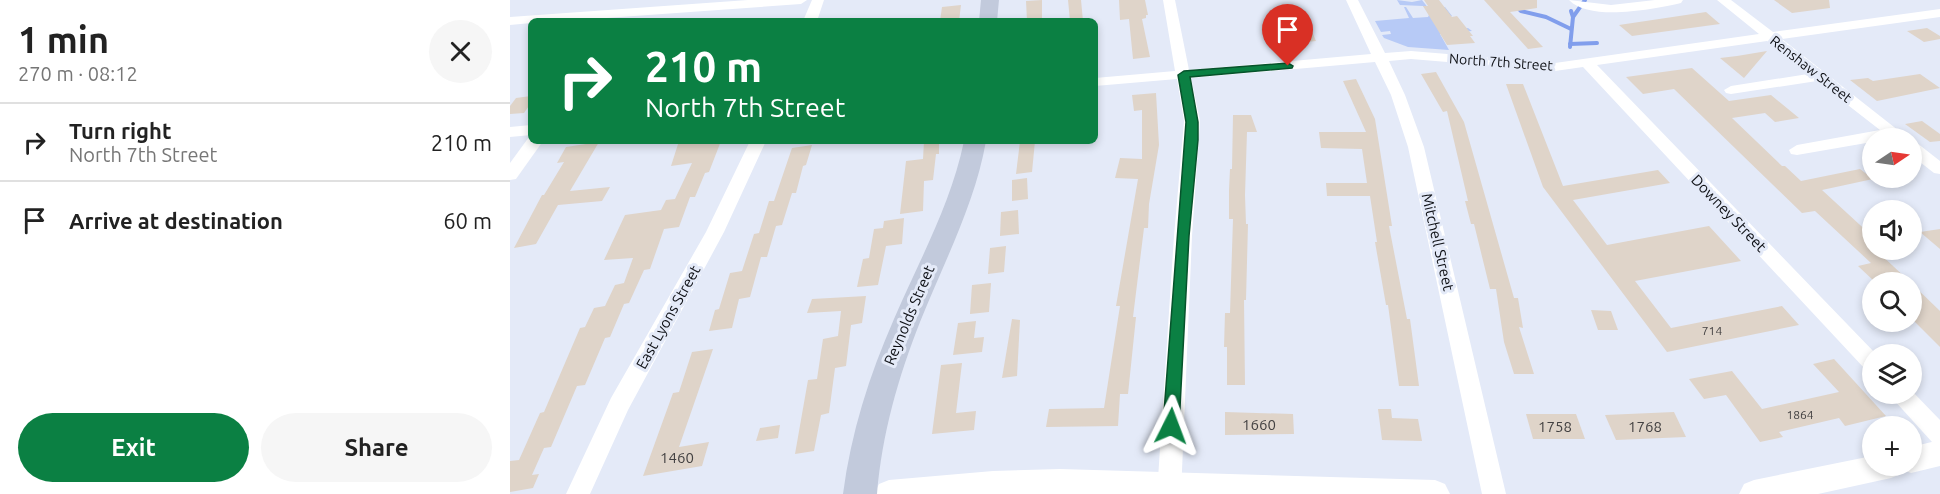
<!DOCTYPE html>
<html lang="en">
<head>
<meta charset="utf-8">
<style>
	body { margin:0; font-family:Ubuntu,sans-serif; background:#f6f6f6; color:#222; height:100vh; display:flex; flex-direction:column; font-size:22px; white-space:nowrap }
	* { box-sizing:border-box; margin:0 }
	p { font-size:20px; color:#767676 }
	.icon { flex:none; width:33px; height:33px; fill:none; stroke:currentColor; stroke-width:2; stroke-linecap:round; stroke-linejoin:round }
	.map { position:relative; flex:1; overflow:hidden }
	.details { display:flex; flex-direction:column; background:#fff; width:510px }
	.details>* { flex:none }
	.guide { position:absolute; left:18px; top:18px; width:570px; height:126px; border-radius:9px; box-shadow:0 3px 9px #0003; background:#0b8043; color:#fff; overflow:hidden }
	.needle { width:39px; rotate:77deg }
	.controls { position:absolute; left:1352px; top:128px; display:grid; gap:12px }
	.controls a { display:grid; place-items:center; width:60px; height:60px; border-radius:50%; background:#fff; box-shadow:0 3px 9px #0003; font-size:30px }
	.pin { position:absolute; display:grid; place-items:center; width:51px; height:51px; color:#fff; margin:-62px -26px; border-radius:50% 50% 50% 0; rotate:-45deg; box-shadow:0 0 6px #0007 }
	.pin .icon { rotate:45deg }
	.me { position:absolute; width:66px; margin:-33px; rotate:3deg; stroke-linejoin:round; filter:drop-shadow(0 0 4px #0008) }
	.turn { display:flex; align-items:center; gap:21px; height:126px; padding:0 18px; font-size:27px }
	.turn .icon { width:78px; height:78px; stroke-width:2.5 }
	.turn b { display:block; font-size:42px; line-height:51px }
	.round { display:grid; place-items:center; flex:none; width:63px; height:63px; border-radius:32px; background:#f6f6f6 }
	.summary { display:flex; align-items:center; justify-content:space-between; height:102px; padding:0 18px }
	h1 { font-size:36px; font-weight:700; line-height:45px }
	.button { display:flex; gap:12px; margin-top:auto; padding:12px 18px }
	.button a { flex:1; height:69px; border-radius:36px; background:#0b8043; color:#fff; font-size:24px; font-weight:700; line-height:69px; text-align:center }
	.button a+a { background:#f6f6f6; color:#222 }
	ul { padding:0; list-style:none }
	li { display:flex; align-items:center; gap:18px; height:78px; padding:0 18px; border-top:2px solid #e0e0e0 }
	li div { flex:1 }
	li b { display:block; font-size:22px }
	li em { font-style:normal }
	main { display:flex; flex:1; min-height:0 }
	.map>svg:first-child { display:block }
	.green { fill:#b7caf6 }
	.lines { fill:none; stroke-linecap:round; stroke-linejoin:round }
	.stream { stroke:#819eec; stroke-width:4 }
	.building { fill:#dfd4c9 }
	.minor { fill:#fff; fill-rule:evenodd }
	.tertiary { fill:#fff; fill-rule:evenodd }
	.secondary { fill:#c2cadc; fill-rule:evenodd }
	.route { fill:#0b8043; stroke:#07532c; stroke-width:1.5 }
	.labels { text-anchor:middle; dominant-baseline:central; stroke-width:6; stroke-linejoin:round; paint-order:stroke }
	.number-label { font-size:12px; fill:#424041 }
	.far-street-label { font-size:14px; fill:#0d0f14; stroke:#e4eaf8 }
	.street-label { font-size:15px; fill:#0d0f14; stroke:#e4eaf8 }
	.near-number-label { font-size:15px; fill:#424041 }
</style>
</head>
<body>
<main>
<section class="details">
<div class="summary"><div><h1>1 min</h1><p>270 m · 08:12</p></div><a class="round"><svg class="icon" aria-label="close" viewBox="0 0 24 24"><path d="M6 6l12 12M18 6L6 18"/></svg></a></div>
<ul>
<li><svg class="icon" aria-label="right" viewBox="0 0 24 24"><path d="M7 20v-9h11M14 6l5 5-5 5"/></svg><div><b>Turn right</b><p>North 7th Street</p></div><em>210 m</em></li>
<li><svg class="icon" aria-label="arrive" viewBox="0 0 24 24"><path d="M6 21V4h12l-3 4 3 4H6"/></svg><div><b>Arrive at destination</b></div><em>60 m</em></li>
</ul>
<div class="button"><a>Exit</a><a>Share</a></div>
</section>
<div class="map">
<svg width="1430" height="494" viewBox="0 0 1430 494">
	<rect width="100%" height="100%" fill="#e4eaf8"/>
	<!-- green -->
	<polygon class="green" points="887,0 902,2 912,0 919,9 935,7 942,16 934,17 944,30 958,28 962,31 930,34 939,50 898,47 874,38 872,35 881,34 880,31 871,32 865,21 899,18 894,7 896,7 903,18 918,17 920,13 913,6 890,5"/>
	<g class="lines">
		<!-- stream -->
		<g class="stream">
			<polyline points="1000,0 1011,11 1036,17 1061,29"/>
			<polyline points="1063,17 1075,0"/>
			<polyline points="1060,44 1087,43"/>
			<polyline points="1060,47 1063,17 1061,11"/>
		</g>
	</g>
	<!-- building -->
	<g class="building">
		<polygon points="532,0 532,21 517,21 516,1"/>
		<polygon points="558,0 571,0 573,21 560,21"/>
		<polygon points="609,0 635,0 638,15 636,15 636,18 632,19 640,57 623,59 619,19 610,20"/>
		<polygon points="914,0 929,0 942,17 947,16 963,36 960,36 965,43 937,45 913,6 918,6"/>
		<polygon points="974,0 1027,0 1027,8 1000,12 1033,47 1018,49"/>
		<polygon points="1264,0 1319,0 1320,8 1282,13"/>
		<polygon points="451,5 449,21 430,21 432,7"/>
		<polygon points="1196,12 1210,24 1122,36 1109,25"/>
		<polygon points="774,16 783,39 768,41 759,17"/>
		<polygon points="1417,28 1430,36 1430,39 1414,42 1397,31"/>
		<polygon points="801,29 806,41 788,43 783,30"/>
		<polygon points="1257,51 1234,78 1210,58 1227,56"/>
		<polygon points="1182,68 1219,101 1261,95 1289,118 1265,122 1255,113 1222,118 1272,166 1275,166 1291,181 1350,169 1363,179 1312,190 1362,236 1362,249 1365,249 1400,282 1365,282 1348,266 1361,263 1305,211 1292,213 1164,89 1133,94 1116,77"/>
		<polygon points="926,72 954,122 1004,298 1008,298 1013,328 1009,327 1024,374 1004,374 994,342 986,289 980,289 964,224 961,224 955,201 958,201 937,111 933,112 911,74"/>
		<polygon points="1410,74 1430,88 1367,101 1340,80 1358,78 1363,81"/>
		<polygon points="846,79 865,119 882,226 879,226 897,319 900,319 909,386 889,386 878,305 876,305 865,242 867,242 860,196 817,196 816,183 857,183 852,149 811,148 809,132 856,132 833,81"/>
		<polygon points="996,84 1013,84 1053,186 1148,170 1160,183 1063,200 1097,245 1199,226 1231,261 1125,281 1161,328 1272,306 1289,325 1157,352 1033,187"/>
		<polygon points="646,93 649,145 639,204 638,228 634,228 623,317 626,317 618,394 610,394 608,426 536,427 539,409 594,408 610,306 606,306 628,179 605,178 610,158 632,159 632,110 624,111 622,95"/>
		<polygon points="21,96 21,103 14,113 0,114 0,106 6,98"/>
		<polygon points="723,115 741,115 747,132 737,132 735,195 736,224 738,224 736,300 734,300 735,385 717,385 717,347 714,347 715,313 720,313 723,219 719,219 719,190 720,169 722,169"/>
		<polygon points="1412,121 1430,134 1430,141 1420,142 1395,124"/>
		<polygon points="169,141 211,141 199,172 195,173 185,197 180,197 169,227 154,229 140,269 134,270 119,303 114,304 100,337 95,338 75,385 67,386 41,447 34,448 22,475 29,474 23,488 0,492 0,461 9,460 30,413 34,412 70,328 75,327 84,308 95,306 105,285 114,283 123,258 94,260 115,215 151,210 156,200 165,199 182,163 161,166"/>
		<polygon points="414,141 429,141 429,154 426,154 423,180 414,181 413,211 390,214 396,161 413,159"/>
		<polygon points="510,141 525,141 522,172 506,174"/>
		<polygon points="89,142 60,191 100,187 92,201 48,205 26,244 4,248 32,195 34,195 54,162 47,163 56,147"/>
		<polygon points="302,145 296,165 293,166 286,193 282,193 272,225 266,226 257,257 251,257 240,297 229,299 222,328 199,331 205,310 209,309 220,273 232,271 244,234 249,233 259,201 264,201 282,148"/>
		<polygon points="517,178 518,199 502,201 502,180"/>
		<polygon points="508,210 509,234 490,236 491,212"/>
		<polygon points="394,218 392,244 376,246 368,285 347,287 353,259 359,258 364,229 373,228 374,221"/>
		<polygon points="1430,229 1430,249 1410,232"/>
		<polygon points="496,246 494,272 478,274 480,248"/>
		<polygon points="481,283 479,312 460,314 462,285"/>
		<polygon points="1401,283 1430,311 1430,347 1401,318"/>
		<polygon points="356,296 352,323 341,325 336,366 325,368 319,413 311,415 304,451 285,454 298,380 307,379 313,339 328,336 331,311 297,313 302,299"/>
		<polygon points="1081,310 1101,311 1108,330 1088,330"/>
		<polygon points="502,319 510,320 507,376 492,378"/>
		<polygon points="466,321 464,338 474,337 472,352 443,355 448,323"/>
		<polygon points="203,349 169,447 199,442 192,466 133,476 163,393 169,392 182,352"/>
		<polygon points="1324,359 1376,416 1335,426 1329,418 1269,432 1273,437 1250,442 1216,395 1194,399 1179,379 1222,371 1252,409 1329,392 1303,364"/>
		<polygon points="452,363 446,413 466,411 464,430 422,434 431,365"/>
		<polygon points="868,409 881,409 882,418 908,419 912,441 872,440"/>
		<polygon points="715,412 783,414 784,434 715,435"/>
		<polygon points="1164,412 1176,437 1106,440 1095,415"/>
		<polygon points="1016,414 1066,414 1075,439 1023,439"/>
		<polygon points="270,425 268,438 246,441 250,428"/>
	</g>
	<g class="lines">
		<!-- minor -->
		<g class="minor">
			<polygon points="238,0 297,0 291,4 54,21 21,21 21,23 0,25 0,17"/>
			<polygon points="302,0 314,0 307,21 293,21"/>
			<polygon points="653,0 665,0 679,70 861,54 836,0 848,0 875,53 901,51 1045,63 1249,34 1207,0 1221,0 1263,32 1430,9 1430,17 1272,39 1398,138 1362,138 1362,142 1287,155 1281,154 1279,150 1287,145 1370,130 1307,81 1221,94 1216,93 1214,90 1221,86 1298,74 1257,41 1087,65 1366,354 1362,354 1362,372 1355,369 1073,67 1045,71 901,59 879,61 895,95 914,147 996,494 972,494 898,147 881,95 865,62 681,78 690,121 682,236 671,494 647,494 664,236 674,121 667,79 585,86 585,78 665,71"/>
			<path d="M1059,0L1101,5L1145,0H1173L1171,3C1144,9 1080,22 1059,0Z"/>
			<polygon points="21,125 21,135 0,137 0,127"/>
			<polygon points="19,137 21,141 33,141 6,179 0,180 0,163"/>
			<polygon points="240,141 256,141 214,232 118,410 80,494 56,494 101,398 196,232"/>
			<polygon points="1401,142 1407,143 1430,161 1430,174 1424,173 1401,155"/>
			<polygon points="1401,390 1430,420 1430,445 1422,442 1383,399 1379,393 1401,393"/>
		</g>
		<!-- tertiary -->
		<g class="tertiary">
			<polygon points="1430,440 1430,466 1401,473 1393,470 1391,474 1381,478 1308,494 1229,494 1234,484 1244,480 1362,456 1362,465 1401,465 1401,447"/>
			<polygon points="550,469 925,480 935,484 940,494 364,494 369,484 379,480 483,471"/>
		</g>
		<!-- secondary -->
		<g class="secondary">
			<polygon points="471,0 489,0 487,21 469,21"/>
			<path d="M454,141H476C465,204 434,262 410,322C388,378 372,434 367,494H333C341,433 359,376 384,319C409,261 441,204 454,141Z"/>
		</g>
	</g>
	<!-- route -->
	<polygon class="route" points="778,63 783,66 782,68 680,77 688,122 688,140 679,236 669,426 667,431 661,434 655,431 653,426 676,122 668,75 674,71"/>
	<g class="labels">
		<!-- number labels -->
		<g class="number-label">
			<text x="1202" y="330">714</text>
			<text x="1290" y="414">1864</text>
		</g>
		<!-- far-street labels -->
		<g class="far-street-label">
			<text transform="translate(991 62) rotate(4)">North 7th Street</text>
			<text transform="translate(1301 69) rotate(38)">Renshaw Street</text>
		</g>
		<!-- street labels -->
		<g class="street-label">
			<text transform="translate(1219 213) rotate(46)">Downey Street</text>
			<text transform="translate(928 242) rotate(77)">Mitchell Street</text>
			<text transform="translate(399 315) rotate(-67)">Reynolds Street</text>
			<text transform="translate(158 317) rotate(-61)">East Lyons Street</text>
		</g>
		<!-- near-number labels -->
		<g class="near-number-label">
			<text x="749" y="424">1660</text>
			<text x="1045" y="426">1758</text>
			<text x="1135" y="426">1768</text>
			<text x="167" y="457">1460</text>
		</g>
	</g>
</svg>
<div class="controls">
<a><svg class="needle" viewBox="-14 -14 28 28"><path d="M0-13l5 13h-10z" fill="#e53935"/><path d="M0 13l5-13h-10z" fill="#767676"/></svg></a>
<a><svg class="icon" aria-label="sound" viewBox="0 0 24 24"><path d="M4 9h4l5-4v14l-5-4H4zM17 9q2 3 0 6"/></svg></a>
<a><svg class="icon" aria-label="search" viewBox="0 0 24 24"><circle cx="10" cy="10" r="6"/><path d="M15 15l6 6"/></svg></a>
<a><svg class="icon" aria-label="layers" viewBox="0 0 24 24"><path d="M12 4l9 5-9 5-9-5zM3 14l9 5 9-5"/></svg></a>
<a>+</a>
</div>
<div class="pin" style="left:778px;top:66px;background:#d93025"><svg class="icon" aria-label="arrive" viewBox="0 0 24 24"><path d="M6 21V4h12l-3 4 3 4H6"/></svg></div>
<svg class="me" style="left:661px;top:426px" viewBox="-20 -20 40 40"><path d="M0-17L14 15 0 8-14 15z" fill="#0b8043" stroke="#fff" stroke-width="4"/></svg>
<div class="guide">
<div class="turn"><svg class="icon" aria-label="right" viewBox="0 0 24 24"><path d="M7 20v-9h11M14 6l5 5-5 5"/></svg><div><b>210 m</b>North 7th Street</div></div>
</div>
</div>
</main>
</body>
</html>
